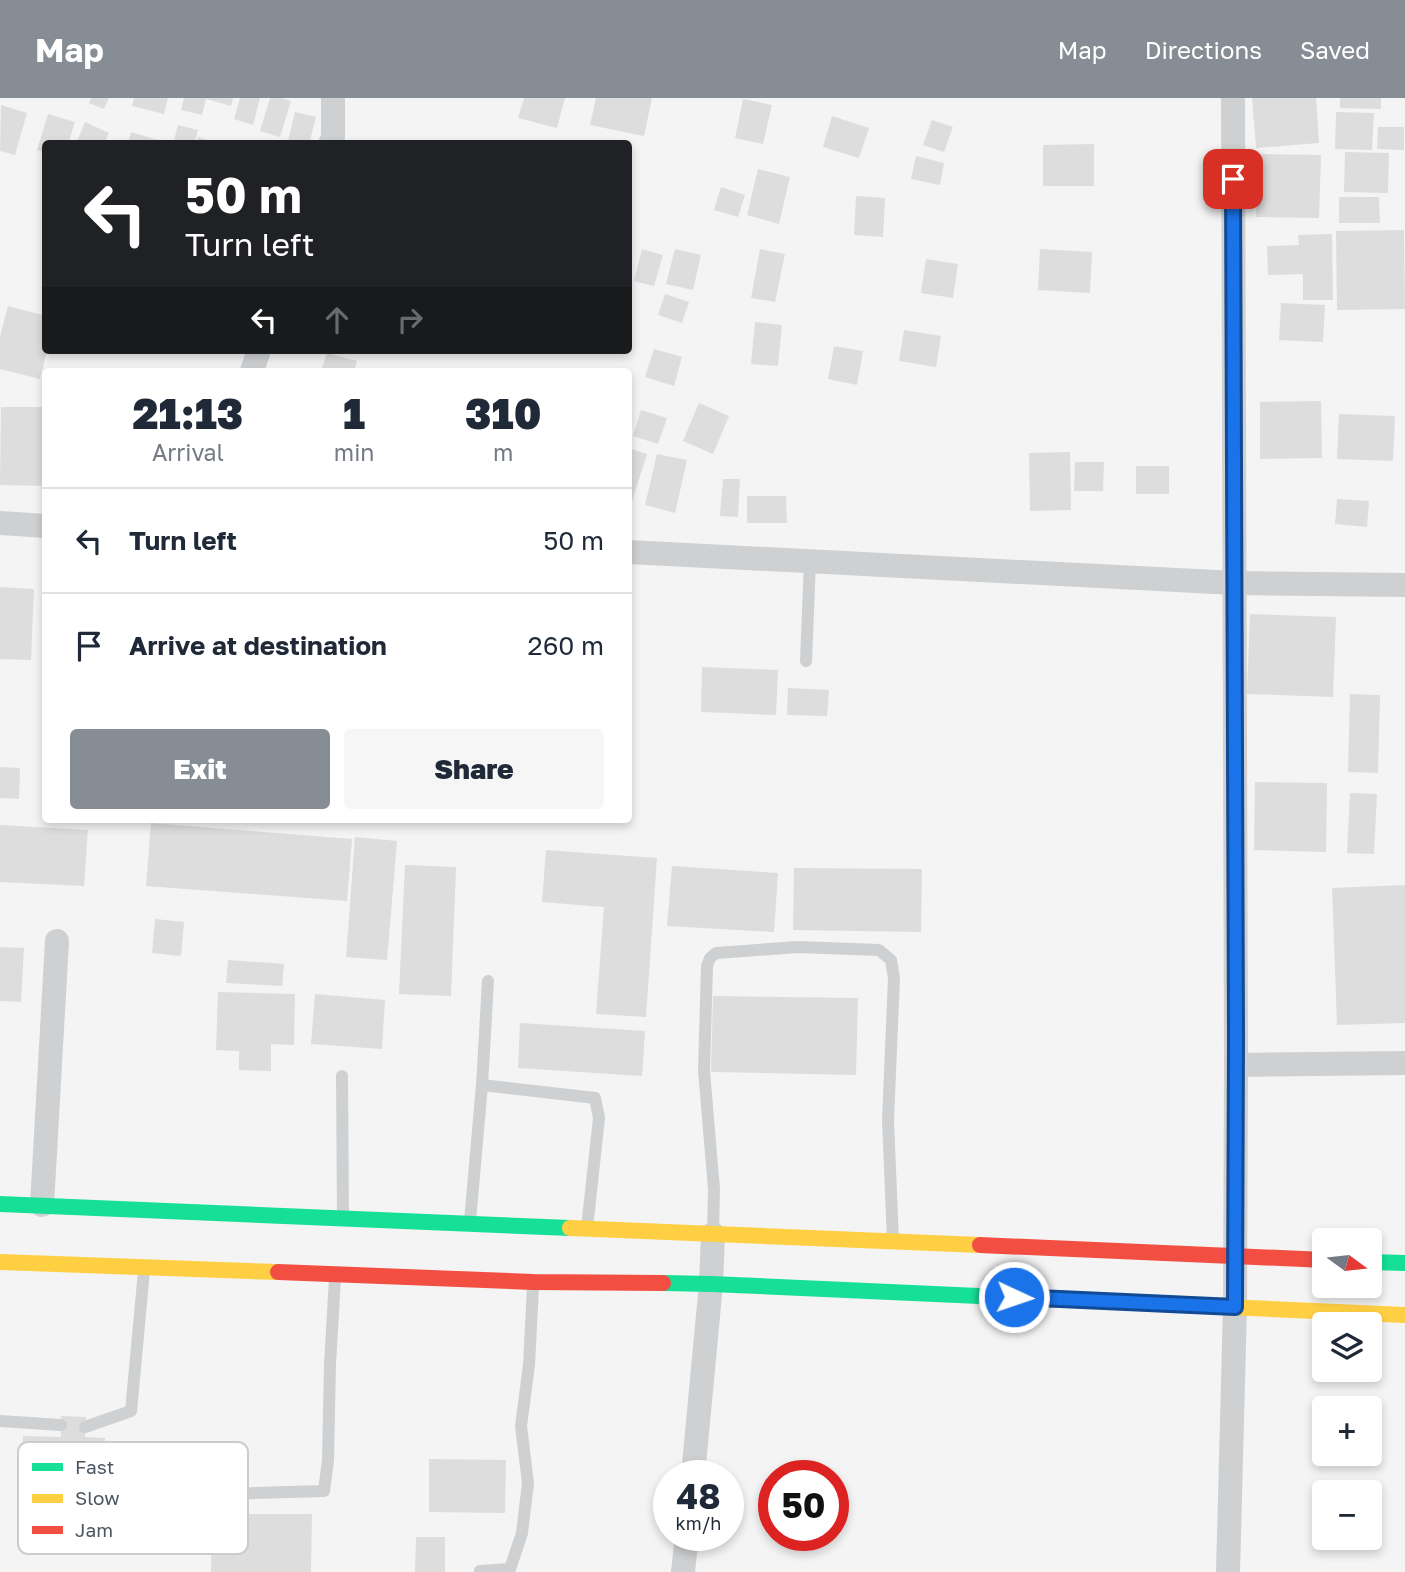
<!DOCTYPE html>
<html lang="en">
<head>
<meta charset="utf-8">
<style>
	body { margin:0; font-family:"Golos Text",sans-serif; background:#f6f6f7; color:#1f2937; height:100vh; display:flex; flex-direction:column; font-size:26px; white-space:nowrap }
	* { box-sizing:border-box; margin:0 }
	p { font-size:23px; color:#747a83 }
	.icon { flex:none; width:38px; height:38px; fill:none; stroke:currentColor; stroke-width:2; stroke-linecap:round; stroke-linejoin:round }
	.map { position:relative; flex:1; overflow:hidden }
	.details { position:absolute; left:42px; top:270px; width:590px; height:455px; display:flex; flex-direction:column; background:#fff; border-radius:7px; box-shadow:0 4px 10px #0003 }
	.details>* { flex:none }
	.top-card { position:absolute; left:42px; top:42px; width:590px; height:214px; border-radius:7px; box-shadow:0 4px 10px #0003; background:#202124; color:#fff; overflow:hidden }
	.needle { width:46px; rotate:105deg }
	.tools { position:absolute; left:1312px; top:1130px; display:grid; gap:14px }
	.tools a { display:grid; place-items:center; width:70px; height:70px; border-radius:7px; background:#fff; box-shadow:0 4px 10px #0003; font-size:35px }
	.speed { position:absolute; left:653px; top:1362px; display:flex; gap:14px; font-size:35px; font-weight:700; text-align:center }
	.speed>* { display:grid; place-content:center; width:91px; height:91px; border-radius:50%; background:#fff; box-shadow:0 4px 10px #0003; line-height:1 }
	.speed small { font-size:18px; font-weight:400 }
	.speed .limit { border:10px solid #d22; background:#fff; color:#111 }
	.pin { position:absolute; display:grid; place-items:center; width:60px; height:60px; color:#fff; margin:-30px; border-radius:14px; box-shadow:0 4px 10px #0006 }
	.me { position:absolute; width:77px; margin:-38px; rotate:93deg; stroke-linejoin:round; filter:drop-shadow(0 0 5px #0008) }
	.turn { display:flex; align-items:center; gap:24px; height:147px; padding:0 28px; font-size:32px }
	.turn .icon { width:91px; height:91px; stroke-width:2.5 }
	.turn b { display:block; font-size:49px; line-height:60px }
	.lanes { display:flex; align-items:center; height:66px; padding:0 28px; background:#0003; justify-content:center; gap:35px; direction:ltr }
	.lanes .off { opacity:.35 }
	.eta { display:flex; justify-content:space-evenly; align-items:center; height:119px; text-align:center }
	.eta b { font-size:42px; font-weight:800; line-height:49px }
	.button { display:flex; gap:14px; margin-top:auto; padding:14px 28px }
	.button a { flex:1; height:80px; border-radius:7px; background:#868d94; color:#fff; font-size:28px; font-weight:800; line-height:80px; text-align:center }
	.button a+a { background:#f6f6f7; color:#1f2937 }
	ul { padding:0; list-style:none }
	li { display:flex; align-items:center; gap:21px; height:105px; padding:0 28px; border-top:2px solid #e0e1e3 }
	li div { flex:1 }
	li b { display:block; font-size:26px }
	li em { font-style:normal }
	header { display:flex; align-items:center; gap:42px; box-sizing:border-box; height:98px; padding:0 35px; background:#868d94; color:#fff }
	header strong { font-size:33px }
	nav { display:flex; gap:38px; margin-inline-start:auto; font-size:24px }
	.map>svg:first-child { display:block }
	.building { fill:#ddddde }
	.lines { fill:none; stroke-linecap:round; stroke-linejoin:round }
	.lane { stroke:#ced0d2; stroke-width:12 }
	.street { stroke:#ced0d2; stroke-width:24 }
	.fast { stroke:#16e098; stroke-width:16 }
	.slow { stroke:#ffcf43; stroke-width:16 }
	.jam { stroke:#f24e42; stroke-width:16 }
	.route-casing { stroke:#114b97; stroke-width:18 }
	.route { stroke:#1a73e8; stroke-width:12 }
	.key { fill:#fff; stroke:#c9ccd0; stroke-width:2 }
	.key-label { font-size:19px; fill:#4a5661 }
</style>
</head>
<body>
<header>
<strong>Map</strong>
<nav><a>Map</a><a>Directions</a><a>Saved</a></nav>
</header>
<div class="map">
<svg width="1405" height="1474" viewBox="0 0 1405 1474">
	<rect width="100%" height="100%" fill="#f4f4f4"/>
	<!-- building -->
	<g class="building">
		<polygon points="91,0 109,0 104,11 89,5"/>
		<polygon points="134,0 168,0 164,16 132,8"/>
		<polygon points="184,0 233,0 231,8 206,1 202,17 181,12"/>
		<polygon points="240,0 260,0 253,27 234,21"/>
		<polygon points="270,0 282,0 291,3 280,39 260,33"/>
		<polygon points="524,0 565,0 557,30 518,20"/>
		<polygon points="596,0 652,0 644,38 590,27"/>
		<polygon points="1252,0 1316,0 1319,45 1256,50"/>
		<polygon points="1340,0 1381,0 1381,11 1340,10"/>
		<polygon points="743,1 772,7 763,46 735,40"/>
		<polygon points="1,7 27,15 15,57 0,53"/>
		<polygon points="295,14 316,19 309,46 299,46 288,43"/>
		<polygon points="1336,14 1374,15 1372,52 1335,51"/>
		<polygon points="48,16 75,24 68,46 46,46 46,55 37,52"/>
		<polygon points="832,18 869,30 859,60 823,49"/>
		<polygon points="932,22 953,29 944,54 923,47"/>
		<polygon points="85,24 109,35 104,46 76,46"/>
		<polygon points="178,27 198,32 194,46 173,46"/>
		<polygon points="1378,29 1404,29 1404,52 1377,51"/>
		<polygon points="131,34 158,42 157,46 128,46"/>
		<polygon points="198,39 219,45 219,46 196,46"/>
		<polygon points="1094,46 1094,88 1043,88 1043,47"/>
		<polygon points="1345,54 1389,55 1388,95 1344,94"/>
		<polygon points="1258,56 1321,57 1319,120 1256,119"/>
		<polygon points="916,58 944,65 940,87 911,81"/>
		<polygon points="758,71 790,79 779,126 747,117"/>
		<polygon points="721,89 745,97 738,119 714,112"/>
		<polygon points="856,98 885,100 883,139 854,137"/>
		<polygon points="1339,99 1379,99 1380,125 1339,125"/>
		<polygon points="1404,132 1405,211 1337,212 1336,133"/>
		<polygon points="1332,136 1333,202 1303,202 1303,176 1268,177 1267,148 1299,147 1298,137"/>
		<polygon points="642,151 663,157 654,188 634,183"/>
		<polygon points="675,151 701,157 693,192 666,186"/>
		<polygon points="760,151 785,156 775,204 751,200"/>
		<polygon points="1040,151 1092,154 1090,195 1038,192"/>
		<polygon points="926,161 958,166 953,200 921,195"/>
		<polygon points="665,196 689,204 682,225 658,217"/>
		<polygon points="1281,205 1325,207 1323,244 1279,242"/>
		<polygon points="8,208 46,218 46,252 47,252 40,281 0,271 0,239"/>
		<polygon points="755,224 782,227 778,268 751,266"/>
		<polygon points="904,232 941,238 936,269 899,263"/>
		<polygon points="834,248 863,253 857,287 828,281"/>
		<polygon points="654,251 682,259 674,288 645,279"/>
		<polygon points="327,255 357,263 354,273 321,273"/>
		<polygon points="1321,303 1322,360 1260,361 1260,304"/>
		<polygon points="699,305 729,318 713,356 683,343"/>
		<polygon points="1,309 46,309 46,388 0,387"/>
		<polygon points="641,312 667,320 658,346 633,338"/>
		<polygon points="1339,316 1395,318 1393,363 1337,361"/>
		<polygon points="628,350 647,356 632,403 628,402"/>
		<polygon points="1070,354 1071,412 1030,413 1029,355"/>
		<polygon points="657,356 687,362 675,415 645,407"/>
		<polygon points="1075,364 1104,364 1103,393 1074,393"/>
		<rect x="1136" y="368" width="33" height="28"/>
		<polygon points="723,381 740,381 738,419 720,418"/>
		<polygon points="747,398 786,398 787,425 747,425"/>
		<polygon points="1337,401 1369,403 1367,429 1335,426"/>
		<polygon points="0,489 34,491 31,562 0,561"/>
		<polygon points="1250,516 1336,519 1333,599 1247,596"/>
		<polygon points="702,569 778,572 776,617 701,614"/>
		<polygon points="788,590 829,592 827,618 787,617"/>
		<polygon points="1350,596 1380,597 1378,675 1348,674"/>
		<polygon points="0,669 20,670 19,701 0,700"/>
		<polygon points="1255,684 1327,685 1326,754 1254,752"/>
		<polygon points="1350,695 1377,696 1374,756 1347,755"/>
		<polygon points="151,725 352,741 347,803 146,788"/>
		<polygon points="0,727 88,732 84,788 0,784"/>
		<polygon points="355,739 397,743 387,862 346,859"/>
		<polygon points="546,752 657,760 646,919 596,916 604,809 542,804"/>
		<polygon points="405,767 456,769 451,898 399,896"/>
		<polygon points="672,768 778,775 774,834 667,828"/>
		<polygon points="794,770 922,771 921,834 793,832"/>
		<polygon points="1405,787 1405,925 1337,927 1332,790"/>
		<polygon points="155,821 184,824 181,858 152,855"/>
		<polygon points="0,849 24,850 21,904 0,903"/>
		<polygon points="228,862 284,866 282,888 226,885"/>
		<polygon points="218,894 295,896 294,947 271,946 271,973 239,972 239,953 216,952"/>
		<polygon points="315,896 385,902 382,951 311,946"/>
		<polygon points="713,898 858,900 856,977 711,974"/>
		<polygon points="520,925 645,933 642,978 518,970"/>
		<polygon points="61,1318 86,1319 85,1339 105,1340 102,1397 21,1394 23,1338 61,1339"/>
		<polygon points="429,1361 506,1362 505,1415 429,1414"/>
		<polygon points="212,1416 312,1416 311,1474 211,1474"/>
		<polygon points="416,1439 445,1439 445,1474 415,1474"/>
	</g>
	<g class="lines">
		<!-- lane -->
		<g class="lane">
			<polyline points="806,563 810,463"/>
			<polyline points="342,978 343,1120"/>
			<polyline points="482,987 488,883"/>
			<polyline points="470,1123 482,987 595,1000 599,1020 587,1130"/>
			<polyline points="713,1135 714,1091 704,973 707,868 710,860 716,855 798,849 879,852 891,862 894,880 888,1023 893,1143"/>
			<polyline points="0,1323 61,1327"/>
			<polyline points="85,1329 131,1313 144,1173"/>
			<polyline points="219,1396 324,1393 328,1362 330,1266 335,1180"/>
			<polyline points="480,1473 510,1471 522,1435 528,1385 521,1328 529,1267 533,1188"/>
		</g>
		<!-- street -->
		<g class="street">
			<polyline points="330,46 333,39 333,0"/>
			<polyline points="252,273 259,252"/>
			<polyline points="0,425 46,428"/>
			<polyline points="628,454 1235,485 1405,487"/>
			<polyline points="1236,967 1405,965"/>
			<polyline points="42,1107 57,843"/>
			<polyline points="693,1377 711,1186 713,1136"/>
			<polyline points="683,1474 687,1437"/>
			<polyline points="1228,1474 1235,1209 1236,967 1233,0"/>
		</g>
		<!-- fast -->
		<g class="fast">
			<polyline points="0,1106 570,1130"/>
			<polyline points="1370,1164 1405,1165"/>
			<polyline points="663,1185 711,1186 1048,1201"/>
		</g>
		<!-- slow -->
		<g class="slow">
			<polyline points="570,1130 980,1147"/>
			<polyline points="0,1164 278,1174"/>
			<polyline points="1048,1201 1405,1217"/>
		</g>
		<!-- jam -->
		<g class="jam">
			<polyline points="980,1147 1325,1162"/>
			<polyline points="278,1174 533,1184 663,1185"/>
		</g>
	</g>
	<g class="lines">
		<!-- route casing -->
		<g class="route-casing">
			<polyline id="route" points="1014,1199 1235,1209 1236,940 1233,81"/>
		</g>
		<!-- route -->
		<use href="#route" class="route"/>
	</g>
	<!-- legend -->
	<rect x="18" y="1344" width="230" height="112" rx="10" class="key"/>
	<rect x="32" y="1365" width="31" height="8" fill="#16e098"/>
	<rect x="32" y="1396" width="31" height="9" fill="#ffcf43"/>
	<rect x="32" y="1428" width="31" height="8" fill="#f24e42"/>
	<g class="key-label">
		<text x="75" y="1376">Fast</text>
		<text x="75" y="1407">Slow</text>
		<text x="75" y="1439">Jam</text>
	</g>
</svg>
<div class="tools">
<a><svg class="needle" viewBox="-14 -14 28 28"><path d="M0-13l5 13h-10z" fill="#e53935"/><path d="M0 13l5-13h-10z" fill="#747a83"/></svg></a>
<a><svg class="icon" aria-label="layers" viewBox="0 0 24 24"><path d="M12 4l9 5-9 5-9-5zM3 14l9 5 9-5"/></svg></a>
<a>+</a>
<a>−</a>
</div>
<div class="speed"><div>48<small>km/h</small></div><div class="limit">50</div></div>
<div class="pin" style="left:1233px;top:81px;background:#d93025"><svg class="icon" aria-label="arrive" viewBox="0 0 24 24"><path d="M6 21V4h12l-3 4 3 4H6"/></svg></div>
<svg class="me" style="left:1014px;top:1199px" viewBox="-20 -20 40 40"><circle r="17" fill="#1a73e8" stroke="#fff" stroke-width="3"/><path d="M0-11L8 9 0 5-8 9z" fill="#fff"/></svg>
<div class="top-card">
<div class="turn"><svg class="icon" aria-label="left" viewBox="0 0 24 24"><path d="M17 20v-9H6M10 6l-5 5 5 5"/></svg><div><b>50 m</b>Turn left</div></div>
<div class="lanes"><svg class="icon" aria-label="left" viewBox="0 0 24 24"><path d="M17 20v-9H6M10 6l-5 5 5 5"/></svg><svg class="icon off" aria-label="ahead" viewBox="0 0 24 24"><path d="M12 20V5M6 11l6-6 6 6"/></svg><svg class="icon off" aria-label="right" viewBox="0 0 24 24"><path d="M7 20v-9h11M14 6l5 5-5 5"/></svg></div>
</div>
<section class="details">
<div class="eta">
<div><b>21:13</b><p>Arrival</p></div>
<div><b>1</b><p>min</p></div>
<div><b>310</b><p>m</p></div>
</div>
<ul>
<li><svg class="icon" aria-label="left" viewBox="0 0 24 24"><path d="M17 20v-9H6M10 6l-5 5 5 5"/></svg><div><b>Turn left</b></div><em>50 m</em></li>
<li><svg class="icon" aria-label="arrive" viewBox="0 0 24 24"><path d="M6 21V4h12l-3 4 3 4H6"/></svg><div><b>Arrive at destination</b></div><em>260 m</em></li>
</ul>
<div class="button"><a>Exit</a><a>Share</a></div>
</section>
</div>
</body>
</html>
